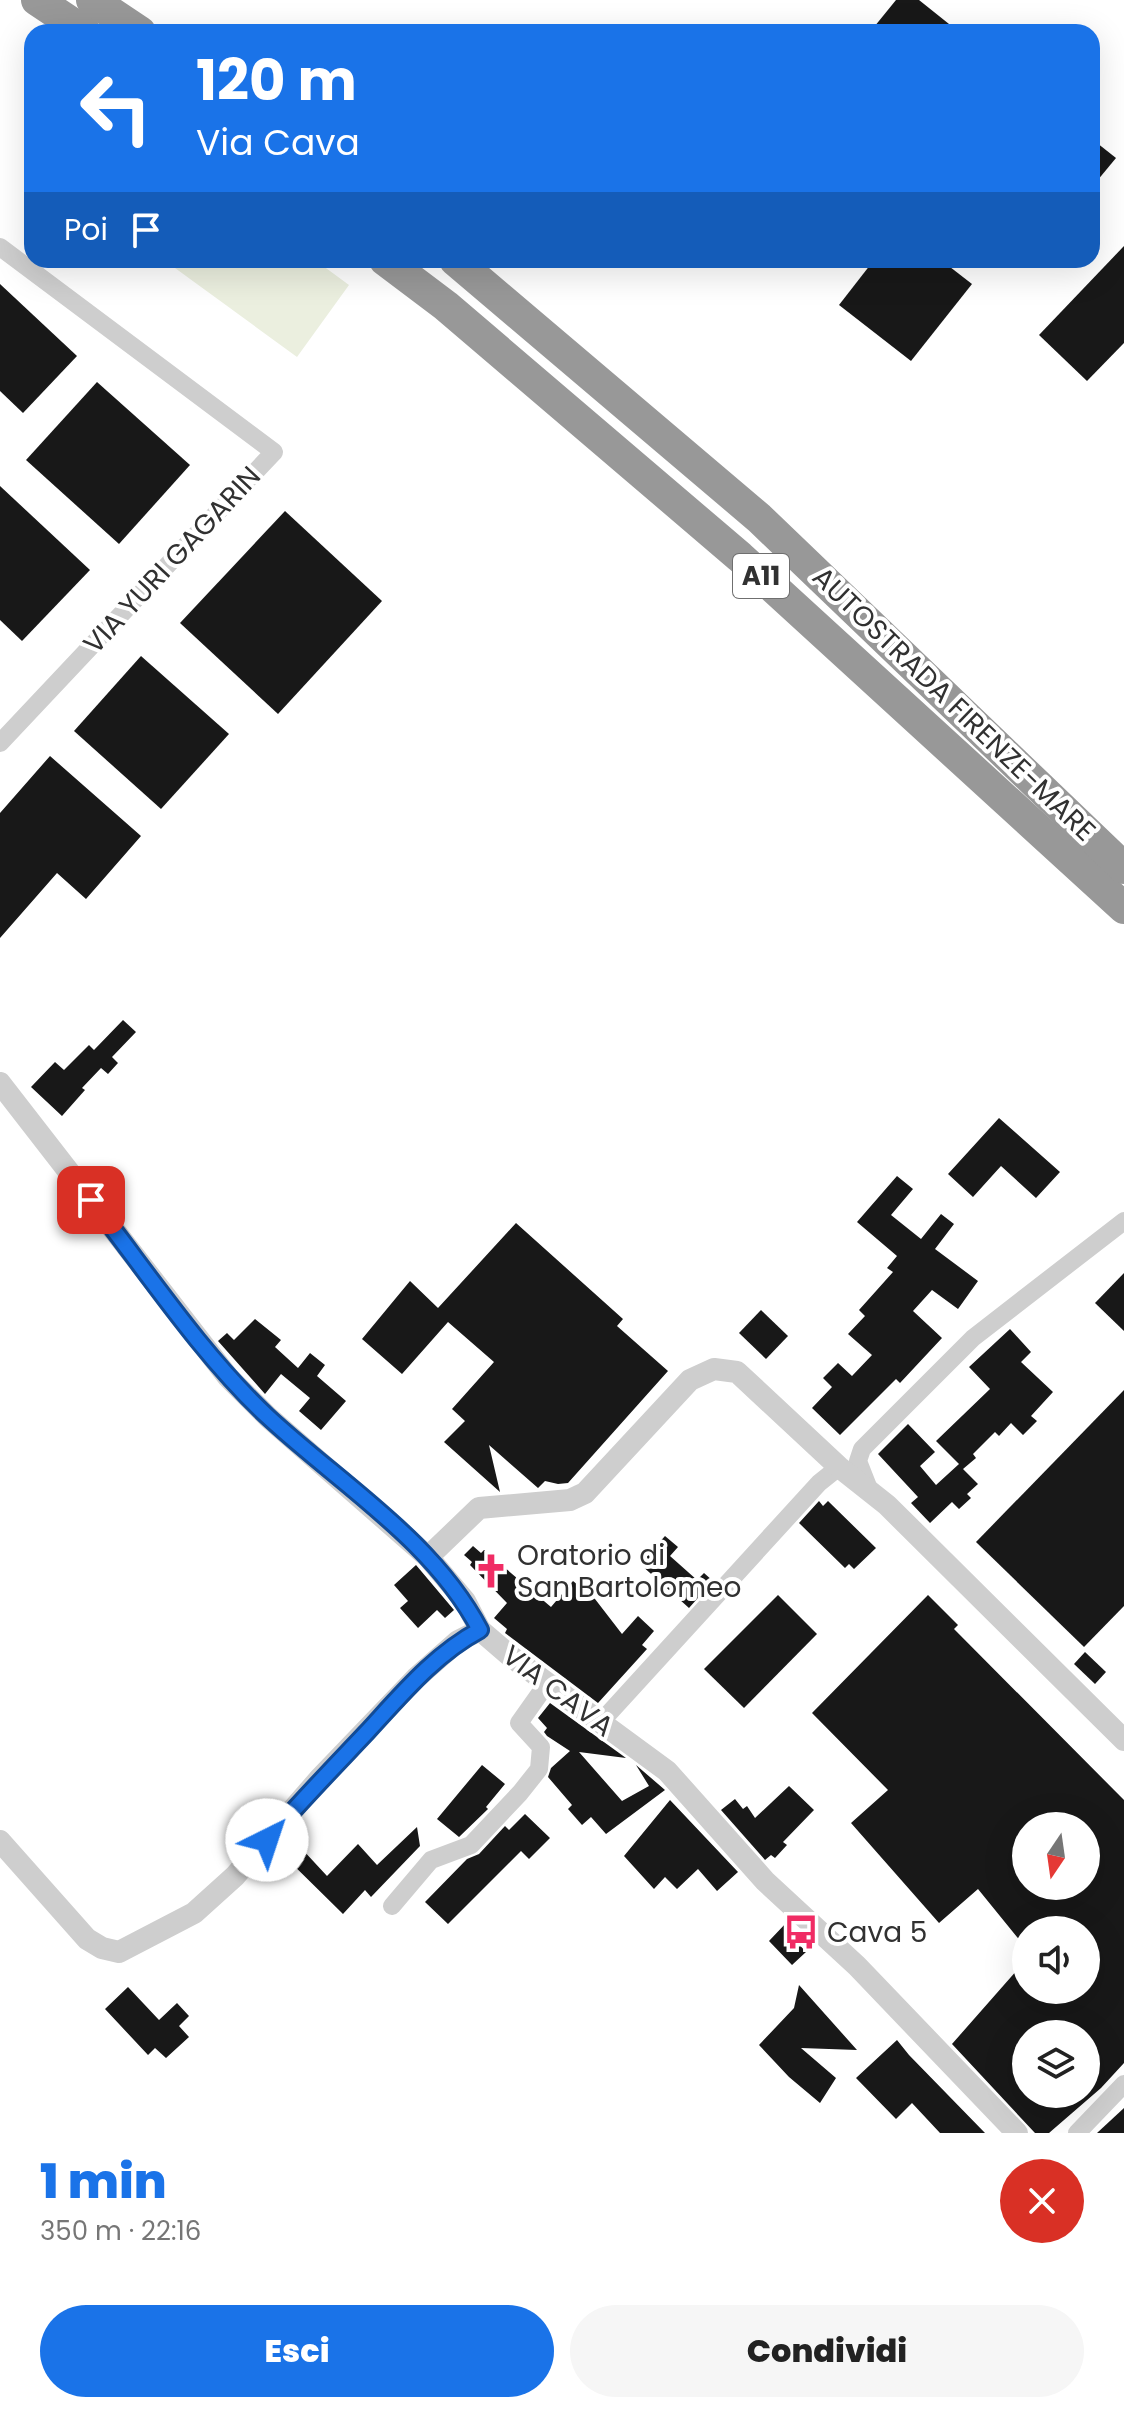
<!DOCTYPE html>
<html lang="it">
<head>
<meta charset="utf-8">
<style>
	body { margin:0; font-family:Poppins,sans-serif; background:#f6f6f6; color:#222; height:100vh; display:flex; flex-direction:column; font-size:30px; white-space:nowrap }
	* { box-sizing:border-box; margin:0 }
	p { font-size:26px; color:#767676 }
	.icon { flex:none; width:44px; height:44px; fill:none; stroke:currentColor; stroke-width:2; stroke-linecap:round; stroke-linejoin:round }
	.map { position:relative; height:2133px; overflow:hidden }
	.side { display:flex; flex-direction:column; background:#fff; flex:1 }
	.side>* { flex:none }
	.top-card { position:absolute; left:24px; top:24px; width:1076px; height:244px; border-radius:24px; box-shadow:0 8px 32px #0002; background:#1a73e8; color:#fff; overflow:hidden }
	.needle { width:52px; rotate:193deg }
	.buttons { position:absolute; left:1012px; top:1812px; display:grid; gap:16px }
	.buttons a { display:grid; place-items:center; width:88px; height:88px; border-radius:50%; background:#fff; box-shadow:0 8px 32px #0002; font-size:40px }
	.pin { position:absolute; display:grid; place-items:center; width:68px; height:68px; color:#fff; margin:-34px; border-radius:16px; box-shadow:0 4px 12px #0006 }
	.me { position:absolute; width:88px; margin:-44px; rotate:41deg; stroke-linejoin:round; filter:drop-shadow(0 0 6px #0008) }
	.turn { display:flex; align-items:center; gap:28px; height:168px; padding:0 40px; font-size:36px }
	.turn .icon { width:104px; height:104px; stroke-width:2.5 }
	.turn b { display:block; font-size:56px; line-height:68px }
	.then { display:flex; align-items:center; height:76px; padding:0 40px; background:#0003; gap:16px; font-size:30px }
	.round { display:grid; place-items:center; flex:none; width:84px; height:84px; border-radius:42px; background:#f6f6f6 }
	.headline { display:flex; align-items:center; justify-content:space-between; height:136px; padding:0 40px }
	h1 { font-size:48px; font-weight:800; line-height:60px; color:#1a73e8 }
	.action { display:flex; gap:16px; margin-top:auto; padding:16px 40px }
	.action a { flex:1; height:92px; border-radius:48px; background:#1a73e8; color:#fff; font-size:32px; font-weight:800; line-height:92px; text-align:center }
	.action a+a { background:#f6f6f6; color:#222 }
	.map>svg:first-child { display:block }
	.green { fill:#ebefdf }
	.building { fill:#181818; fill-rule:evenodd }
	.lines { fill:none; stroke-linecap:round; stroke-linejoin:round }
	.minor { stroke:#cecece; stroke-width:18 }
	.tertiary { stroke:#cecece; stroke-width:22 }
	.motorway { stroke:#989898; stroke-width:32 }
	.route-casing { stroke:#114b97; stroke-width:20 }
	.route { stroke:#1a73e8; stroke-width:14 }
	.labels { text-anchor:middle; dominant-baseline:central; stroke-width:8; stroke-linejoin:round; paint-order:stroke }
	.shield { fill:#fff; stroke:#6f6f6f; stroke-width:2 }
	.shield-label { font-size:26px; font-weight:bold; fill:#313131 }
	.street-label { font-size:28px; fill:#313131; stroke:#fff }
	.poi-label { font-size:28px; fill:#313131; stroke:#fff; text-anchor:start }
</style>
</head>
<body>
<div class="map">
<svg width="1124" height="2133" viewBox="0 0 1124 2133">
	<rect width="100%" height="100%" fill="#fff"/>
	<!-- green -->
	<polygon class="green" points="164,260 315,260 349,285 297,357"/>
	<!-- building -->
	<g class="building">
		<polygon points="896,0 919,0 959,32 870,32"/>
		<polygon points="1092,139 1116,158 1092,187"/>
		<polygon points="1124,246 1124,343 1087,381 1039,335"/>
		<polygon points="874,260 941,260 972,284 911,361 839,305"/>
		<polygon points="0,284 77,356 23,413 0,391"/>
		<polygon points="97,382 190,465 119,544 26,460"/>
		<polygon points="0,486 90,570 22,641 0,620"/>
		<polygon points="285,511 382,601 278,714 180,623"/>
		<polygon points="141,656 229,734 161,809 74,731"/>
		<polygon points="50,756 141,836 86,899 57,873 0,938 0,813"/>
		<polygon points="123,1020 136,1032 112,1057 118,1063 108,1074 101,1068 82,1088 85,1090 62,1116 31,1087 55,1062 64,1070 89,1045 94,1050"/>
		<polygon points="999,1118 1060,1172 1036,1198 1001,1166 973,1197 948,1174"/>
		<polygon points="897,1176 913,1189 891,1215 921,1239 941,1214 954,1224 935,1249 978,1281 958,1309 932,1290 913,1311 942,1338 900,1383 896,1379 840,1435 812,1408 832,1387 823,1378 838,1363 852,1376 872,1355 848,1334 865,1316 859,1310 893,1272 887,1268 897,1256 857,1222"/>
		<polygon points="516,1223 623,1319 617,1326 668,1371 568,1483 558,1484 545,1481 538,1488 489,1445 500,1492 444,1442 465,1421 452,1409 494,1362 448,1322 402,1374 362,1339 410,1281 438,1308"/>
		<polygon points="1124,1273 1124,1331 1095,1303"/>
		<polygon points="761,1310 788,1336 766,1359 739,1333"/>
		<polygon points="255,1319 281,1340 275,1347 298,1368 310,1353 325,1365 317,1376 346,1401 321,1430 299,1411 310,1398 281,1374 265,1394 218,1341 227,1333 234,1340"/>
		<polygon points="1010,1329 1031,1352 1021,1362 1053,1392 1031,1416 1037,1421 1023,1435 1011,1423 999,1436 995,1432 973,1454 976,1458 963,1469 978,1484 967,1494 971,1498 959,1509 952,1502 930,1523 911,1503 918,1497 878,1454 908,1424 935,1452 920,1466 936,1485 959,1464 936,1441 990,1389 969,1367"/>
		<polygon points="1124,1390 1124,1606 1084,1647 976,1542"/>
		<polygon points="819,1501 823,1506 828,1501 876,1548 854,1569 849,1564 845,1568 799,1523"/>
		<polygon points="665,1536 678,1547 670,1556 697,1580 704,1573 713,1581 689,1608 640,1564"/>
		<polygon points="473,1546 481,1553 484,1550 551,1607 573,1581 595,1599 622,1634 638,1616 654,1631 642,1645 647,1649 598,1703 505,1633 507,1629 494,1618 507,1603 470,1565 472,1562 464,1555"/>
		<polygon points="416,1565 454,1610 445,1618 437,1610 418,1628 400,1608 408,1601 394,1585"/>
		<polygon points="778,1595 817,1634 744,1708 704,1669"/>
		<path d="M928,1595L958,1625L954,1629L1124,1800V2063L1101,2088L1049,2133H1035L952,2044L1026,1960V1990H1086V1930H1026V1948L978,1889L939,1923L851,1823L888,1790L812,1713ZM1026,1826H1086V1886H1026ZM1026,2034H1086V2094H1026Z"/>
		<polygon points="1085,1652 1106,1672 1095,1684 1074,1664"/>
		<polygon points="550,1703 626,1758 579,1752 622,1801 649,1786 636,1765 665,1790 606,1834 591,1817 582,1825 568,1809 572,1805 548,1777 551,1768 570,1751 547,1736 544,1732 547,1728 538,1718"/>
		<polygon points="482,1765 505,1784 486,1807 488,1809 459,1837 437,1819"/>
		<polygon points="789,1786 814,1810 783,1842 787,1845 775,1858 771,1855 765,1860 721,1810 735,1799 743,1809 747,1806 755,1818"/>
		<polygon points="670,1800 738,1872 717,1891 698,1869 677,1889 665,1877 654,1889 624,1856"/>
		<polygon points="525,1814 550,1838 529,1859 521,1851 448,1924 425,1902 467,1859 479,1854 505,1826 509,1830"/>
		<polygon points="417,1827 420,1846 371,1897 365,1890 343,1914 277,1849 289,1835 327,1876 358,1844 377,1865"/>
		<polygon points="787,1922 800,1935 795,1940 806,1952 792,1965 769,1941"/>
		<polygon points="799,1985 857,2050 801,2048 836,2078 820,2103 789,2077 759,2045 794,2008"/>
		<polygon points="128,1987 159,2020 177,2003 189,2016 179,2026 189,2037 166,2058 155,2048 148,2055 105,2009"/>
		<polygon points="897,2040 909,2055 985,2133 940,2133 912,2103 896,2119 856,2078"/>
		<polygon points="1124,2108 1124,2133 1097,2133"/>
	</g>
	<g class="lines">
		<!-- minor -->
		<g class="minor">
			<polyline points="0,247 274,452 0,743"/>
			<polyline points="869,1489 858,1461 862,1449 973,1338 1124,1221"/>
			<polyline points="600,1723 819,1483 839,1467"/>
			<polyline points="392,1906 431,1860 471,1845 520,1793 539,1769 541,1747 519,1723 548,1682"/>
			<polyline points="1077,2133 1124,2084"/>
		</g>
		<!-- tertiary -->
		<g class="tertiary">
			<polyline points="0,1083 228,1377 268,1417 428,1557 465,1601 480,1630 509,1655 667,1771 765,1881 857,1966 1017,2133"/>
			<polyline points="428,1557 479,1508 570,1500 585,1493 690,1380 714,1369 737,1372 839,1467 887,1505 1124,1740"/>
			<polyline points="0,1841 87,1939 102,1948 119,1952 194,1913 235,1876 321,1777 416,1678 458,1641 480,1630"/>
		</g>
		<!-- motorway -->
		<g class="motorway">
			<polyline points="37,0 85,32"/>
			<polyline points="92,0 140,32"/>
			<polyline points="385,260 446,306 740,557 1124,908"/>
			<polyline points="455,260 759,518 1124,868"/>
		</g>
	</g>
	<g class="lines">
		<!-- route casing -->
		<g class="route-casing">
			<path id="route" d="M91,1200C147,1272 201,1354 267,1416C340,1484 433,1540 480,1630C435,1654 402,1694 367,1732C333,1768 299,1803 267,1840"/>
		</g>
		<!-- route -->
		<use href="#route" class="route"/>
	</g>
	<!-- icons -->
	<defs>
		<g id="church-bare" transform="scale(2.76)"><path d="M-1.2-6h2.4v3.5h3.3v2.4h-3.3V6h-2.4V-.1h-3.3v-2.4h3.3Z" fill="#f02c64" stroke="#fff" stroke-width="2.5" paint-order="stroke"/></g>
		<g id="bus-bare" transform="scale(2.76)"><path d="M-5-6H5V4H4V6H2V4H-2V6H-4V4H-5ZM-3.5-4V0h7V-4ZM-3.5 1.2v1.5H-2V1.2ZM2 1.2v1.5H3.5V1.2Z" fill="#f02c64" stroke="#fff" stroke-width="2.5" paint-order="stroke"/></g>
	</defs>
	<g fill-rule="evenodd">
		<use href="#church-bare" x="491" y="1571"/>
		<use href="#bus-bare" x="801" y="1932"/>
	</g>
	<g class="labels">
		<!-- shield labels -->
		<rect class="shield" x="733" y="554" width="56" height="44" rx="6"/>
		<g class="shield-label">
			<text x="761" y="576">A11</text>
		</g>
		<!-- street labels -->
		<g class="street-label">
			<text transform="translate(172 560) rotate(-47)">VIA YURI GAGARIN</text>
			<text transform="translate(954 704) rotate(44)">AUTOSTRADA FIRENZE-MARE</text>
			<text transform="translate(558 1691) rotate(37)">VIA CAVA</text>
		</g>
		<!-- poi labels -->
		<g class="poi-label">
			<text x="517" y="1555">Oratorio di<tspan x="517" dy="32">San Bartolomeo</tspan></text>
			<text x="827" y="1932">Cava 5</text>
		</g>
	</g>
</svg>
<div class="buttons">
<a><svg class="needle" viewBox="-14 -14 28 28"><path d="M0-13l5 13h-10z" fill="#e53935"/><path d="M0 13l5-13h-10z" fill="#767676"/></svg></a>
<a><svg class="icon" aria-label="sound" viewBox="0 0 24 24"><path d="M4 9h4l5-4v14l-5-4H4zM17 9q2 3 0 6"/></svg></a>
<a><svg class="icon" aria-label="layers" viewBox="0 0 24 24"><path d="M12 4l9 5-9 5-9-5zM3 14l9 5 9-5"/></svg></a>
</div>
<div class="pin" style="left:91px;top:1200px;background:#d93025"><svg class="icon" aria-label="arrive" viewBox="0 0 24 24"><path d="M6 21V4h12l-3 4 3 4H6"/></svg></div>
<svg class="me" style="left:267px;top:1840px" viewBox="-20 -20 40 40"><circle r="19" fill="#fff"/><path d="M0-13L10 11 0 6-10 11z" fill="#1a73e8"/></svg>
<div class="top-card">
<div class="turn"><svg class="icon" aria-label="left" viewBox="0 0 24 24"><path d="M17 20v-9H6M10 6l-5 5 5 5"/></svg><div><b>120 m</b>Via Cava</div></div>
<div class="then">Poi<svg class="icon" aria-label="arrive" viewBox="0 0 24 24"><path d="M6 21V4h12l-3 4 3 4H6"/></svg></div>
</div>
</div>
<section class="side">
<div class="headline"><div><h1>1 min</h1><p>350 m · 22:16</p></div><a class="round" style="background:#d93025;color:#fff"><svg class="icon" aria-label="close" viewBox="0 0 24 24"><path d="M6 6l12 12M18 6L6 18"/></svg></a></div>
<div class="action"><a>Esci</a><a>Condividi</a></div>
</section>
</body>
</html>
